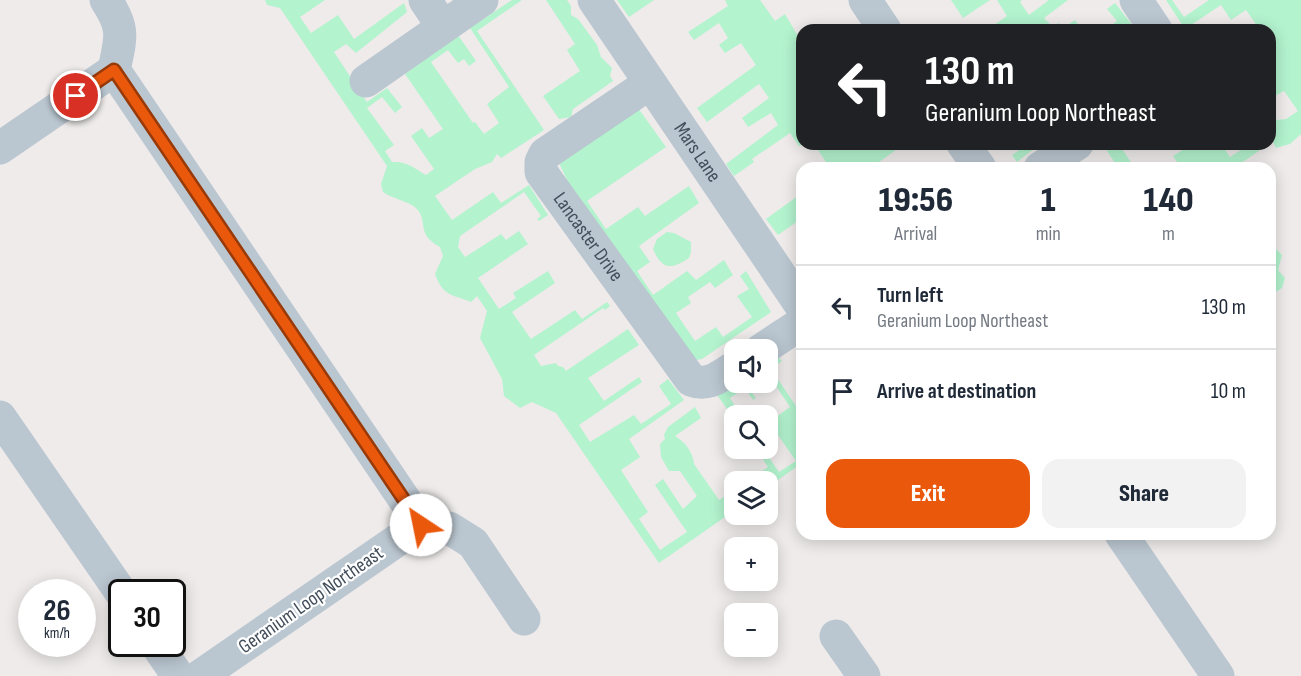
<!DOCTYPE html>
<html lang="en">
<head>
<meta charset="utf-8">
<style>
	body { margin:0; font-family:"Sofia Sans Condensed",sans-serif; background:#f2f2f3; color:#1f2937; height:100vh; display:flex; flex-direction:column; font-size:22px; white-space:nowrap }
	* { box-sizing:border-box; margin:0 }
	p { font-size:20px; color:#747a83 }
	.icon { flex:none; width:33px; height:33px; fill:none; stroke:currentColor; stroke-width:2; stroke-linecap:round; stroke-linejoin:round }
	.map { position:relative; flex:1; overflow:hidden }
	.sheet { position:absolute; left:796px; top:162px; width:480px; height:378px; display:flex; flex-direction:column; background:#fff; border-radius:18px; box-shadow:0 3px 15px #0003 }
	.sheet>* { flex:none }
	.hud { position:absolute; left:796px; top:24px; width:480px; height:126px; border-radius:18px; box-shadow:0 3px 15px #0003; background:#202124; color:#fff; overflow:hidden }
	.fabs { position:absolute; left:724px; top:339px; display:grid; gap:12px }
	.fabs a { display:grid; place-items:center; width:54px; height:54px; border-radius:12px; background:#fff; box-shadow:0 3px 15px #0003; font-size:30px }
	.speed { position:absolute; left:18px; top:579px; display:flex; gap:12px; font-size:30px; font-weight:700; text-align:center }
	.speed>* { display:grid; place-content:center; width:78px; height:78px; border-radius:50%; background:#fff; box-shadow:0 3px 15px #0003; line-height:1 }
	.speed small { font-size:15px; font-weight:400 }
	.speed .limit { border:3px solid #111; border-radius:9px; background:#fff; color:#111 }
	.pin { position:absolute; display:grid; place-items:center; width:51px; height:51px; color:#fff; margin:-26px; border:3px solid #fff; border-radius:50%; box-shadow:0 2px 6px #0007 }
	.me { position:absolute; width:66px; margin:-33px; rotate:326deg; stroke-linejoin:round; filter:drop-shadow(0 0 4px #0008) }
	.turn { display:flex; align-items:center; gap:21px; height:126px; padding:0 30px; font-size:27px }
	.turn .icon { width:78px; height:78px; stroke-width:2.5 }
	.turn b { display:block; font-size:42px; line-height:51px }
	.eta { display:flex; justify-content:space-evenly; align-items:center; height:102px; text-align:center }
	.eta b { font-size:36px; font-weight:800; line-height:42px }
	.primary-button { display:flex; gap:12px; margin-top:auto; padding:12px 30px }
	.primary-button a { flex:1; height:69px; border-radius:18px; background:#ea580c; color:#fff; font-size:24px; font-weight:800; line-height:69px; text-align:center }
	.primary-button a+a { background:#f2f2f3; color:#1f2937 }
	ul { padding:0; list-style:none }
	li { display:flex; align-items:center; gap:18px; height:84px; padding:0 30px; border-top:2px solid #e0e1e3 }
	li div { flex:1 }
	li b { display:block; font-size:22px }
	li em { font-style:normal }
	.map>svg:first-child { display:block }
	.green { fill:#b3f3ce }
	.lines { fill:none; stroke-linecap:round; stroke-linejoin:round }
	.minor { stroke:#bac6d0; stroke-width:33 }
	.route-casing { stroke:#983908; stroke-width:15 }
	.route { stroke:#ea580c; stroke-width:10 }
	.labels { text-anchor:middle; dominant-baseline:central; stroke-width:4.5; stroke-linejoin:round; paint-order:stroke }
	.street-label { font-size:20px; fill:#424e5b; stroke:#fff }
</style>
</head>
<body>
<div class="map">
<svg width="1301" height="676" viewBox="0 0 1301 676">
	<rect width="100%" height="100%" fill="#efebeb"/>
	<!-- green -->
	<g class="green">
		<path d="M265,0H325L300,17L311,33L338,15L354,39L404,3L407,12L356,53L346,44L334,52L367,102L387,88L402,107L395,113L382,97L367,108L394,145L385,151L392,162C407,161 414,168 426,175L434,169L411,136L422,128L429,138L443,129L405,74L458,35L476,61L469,66L464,59L458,63L448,50L431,62L473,123L475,122L484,134L499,123L487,104L509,87L470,28L512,0H522L477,31L544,130L501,158L497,154L492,162L475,169L435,196L452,220L493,192L501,203L529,185L548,215L539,221L537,219L541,216L524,192L460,236L458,247L465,257L501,234L506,240L519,231L528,244L478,278L499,309L516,298L513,293L548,271L555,283L512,312L531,339L575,310L582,319L607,302L610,306L605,310L603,308L534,355L541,366L556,363L558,366L563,367L566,371L628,329L639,345L588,378L604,401L639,377L642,382L579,425L590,442L634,415L641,424L671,404L659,386L668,379L684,400L629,439L640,457L621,470L648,512L639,519L660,550L687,532L655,485L663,479L683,509L697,496L680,471H669L661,457L660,444L665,439L664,435L668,427L695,407L701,418L675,436C685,442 693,452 694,464L719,500L735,490V510L659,563L556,413L532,402L520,408L504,396L502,379L480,338L487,311L477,296L471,302C451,294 443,296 435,274L443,256L440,247C415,233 429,223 417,209C410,201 392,199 383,192L381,184L387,166L280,8L267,5Z"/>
		<polygon points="546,0 567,0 571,6 571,15 578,19 597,45 601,57 612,68 610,76 613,81 573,109 571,117 559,119 543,96 580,71 567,50 575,44"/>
		<polygon points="617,0 654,0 629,17"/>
		<polygon points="725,0 760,0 775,21 785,14 802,43 803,144 799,146 790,133 752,159 754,162 734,176 726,164 778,125 771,113 748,127 742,118 769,98 759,84 707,122 697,108 756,65 741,43 725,53 719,45 728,38 719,23 694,40 688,32 728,6"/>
		<polygon points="951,0 990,0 963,18"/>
		<polygon points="997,0 1022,0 1020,2 1029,15 1049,0 1068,0 1044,18 1052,26 1059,23 1063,28 1075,20 1082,30 987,30 1007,16"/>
		<polygon points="1166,0 1172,0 1184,17 1209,0 1301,0 1301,134 1290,144 1276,148 1273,142 1271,143 1271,130 1276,120 1286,119 1298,111 1284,91 1271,98 1270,30 1260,30 1246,10 1231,20 1221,5 1185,29"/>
		<polygon points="1115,3 1133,26 1140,30 1122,30 1119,25 1112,30 1105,30 1117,21 1107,9"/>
		<polygon points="633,101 666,147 587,201 606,229 638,207 645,216 689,186 699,203 639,246 650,262 637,271 653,295 687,271 696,280 724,260 733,275 715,288 710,282 688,297 691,303 676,313 695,341 716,327 723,337 752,317 737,296 749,289 740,276 746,271 771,312 702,359 696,360 568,182 559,163"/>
		<polygon points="814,144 904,144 871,168 830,168"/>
		<polygon points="1028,144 1040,144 1017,162 1012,155"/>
		<polygon points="1107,144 1123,144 1120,146 1135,168 1118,168 1104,146"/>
		<polygon points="1192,144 1221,144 1230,157 1250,144 1269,144 1234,168 1181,168 1173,156"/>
		<polygon points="802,193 802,213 800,215 802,218 778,235 766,219"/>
		<path d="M667,232L674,233L691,242V252L689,258C671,270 662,270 653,249L657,239Z"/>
		<polygon points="1271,244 1282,255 1278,270 1285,278 1282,288 1274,293 1271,292"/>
		<polygon points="776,355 782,361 771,369 802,415 802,463 768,487 768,482 747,482 768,467 756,449 763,449 779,472 796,461 769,422 790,407 770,377 768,378 768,360"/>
		<polygon points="735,383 744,383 756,398 753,400 745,388 730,398 741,415 735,416 735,420 717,395"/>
	</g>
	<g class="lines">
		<!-- minor -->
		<g class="minor">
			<path d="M106,0C125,29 121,37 114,70"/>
			<polyline points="425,0 443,27"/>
			<path id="s1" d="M594,0L802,307"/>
			<polyline points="865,0 885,30"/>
			<polyline points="1136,0 1156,30"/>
			<polyline points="366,81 482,0"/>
			<path id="s2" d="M650,83L545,154L541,162V172L691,380C709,387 720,376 735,367"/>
			<polyline points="963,144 980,168"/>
			<polyline points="0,148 114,70 421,524 200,676"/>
			<polyline points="1040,168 1077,144"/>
			<polyline points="761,350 802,323"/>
			<polyline points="0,417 122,594"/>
			<polyline points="421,524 449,528 473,543 524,619"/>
			<polyline points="1121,534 1218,676"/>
			<polyline points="836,636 864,676"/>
			<polyline points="156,644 178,676"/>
		</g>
	</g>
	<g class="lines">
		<!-- route casing -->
		<g class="route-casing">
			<polyline id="route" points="76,96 114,70 421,525"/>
		</g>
		<!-- route -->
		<use href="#route" class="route"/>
	</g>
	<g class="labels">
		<!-- street labels -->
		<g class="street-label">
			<text stroke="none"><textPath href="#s1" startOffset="184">Mars Lane</textPath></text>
			<text stroke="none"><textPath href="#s2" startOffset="226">Lancaster Drive</textPath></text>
			<text transform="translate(311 600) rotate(-35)">Geranium Loop Northeast</text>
		</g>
	</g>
</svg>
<div class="fabs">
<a><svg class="icon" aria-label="sound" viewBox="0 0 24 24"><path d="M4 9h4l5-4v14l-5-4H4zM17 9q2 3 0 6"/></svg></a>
<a><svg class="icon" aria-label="search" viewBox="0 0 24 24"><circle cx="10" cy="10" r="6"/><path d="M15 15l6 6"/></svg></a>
<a><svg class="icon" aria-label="layers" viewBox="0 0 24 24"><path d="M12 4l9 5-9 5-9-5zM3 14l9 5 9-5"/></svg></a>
<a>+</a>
<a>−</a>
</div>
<div class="speed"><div>26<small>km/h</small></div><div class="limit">30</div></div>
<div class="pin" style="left:76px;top:96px;background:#d93025"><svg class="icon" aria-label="arrive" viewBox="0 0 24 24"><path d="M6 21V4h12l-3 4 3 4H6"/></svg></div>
<svg class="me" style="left:421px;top:525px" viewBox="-20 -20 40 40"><circle r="19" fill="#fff"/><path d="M0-13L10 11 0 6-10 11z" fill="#ea580c"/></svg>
<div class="hud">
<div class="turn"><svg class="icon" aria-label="left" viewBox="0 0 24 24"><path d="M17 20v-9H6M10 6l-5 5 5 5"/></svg><div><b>130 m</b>Geranium Loop Northeast</div></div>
</div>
<section class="sheet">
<div class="eta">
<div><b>19:56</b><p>Arrival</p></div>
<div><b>1</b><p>min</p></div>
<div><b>140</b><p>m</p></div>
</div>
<ul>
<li><svg class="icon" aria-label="left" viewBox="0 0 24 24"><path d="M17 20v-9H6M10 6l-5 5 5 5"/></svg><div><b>Turn left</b><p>Geranium Loop Northeast</p></div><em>130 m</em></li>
<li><svg class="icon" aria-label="arrive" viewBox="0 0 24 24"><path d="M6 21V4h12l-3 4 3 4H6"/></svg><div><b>Arrive at destination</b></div><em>10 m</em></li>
</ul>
<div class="primary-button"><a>Exit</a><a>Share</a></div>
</section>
</div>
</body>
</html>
